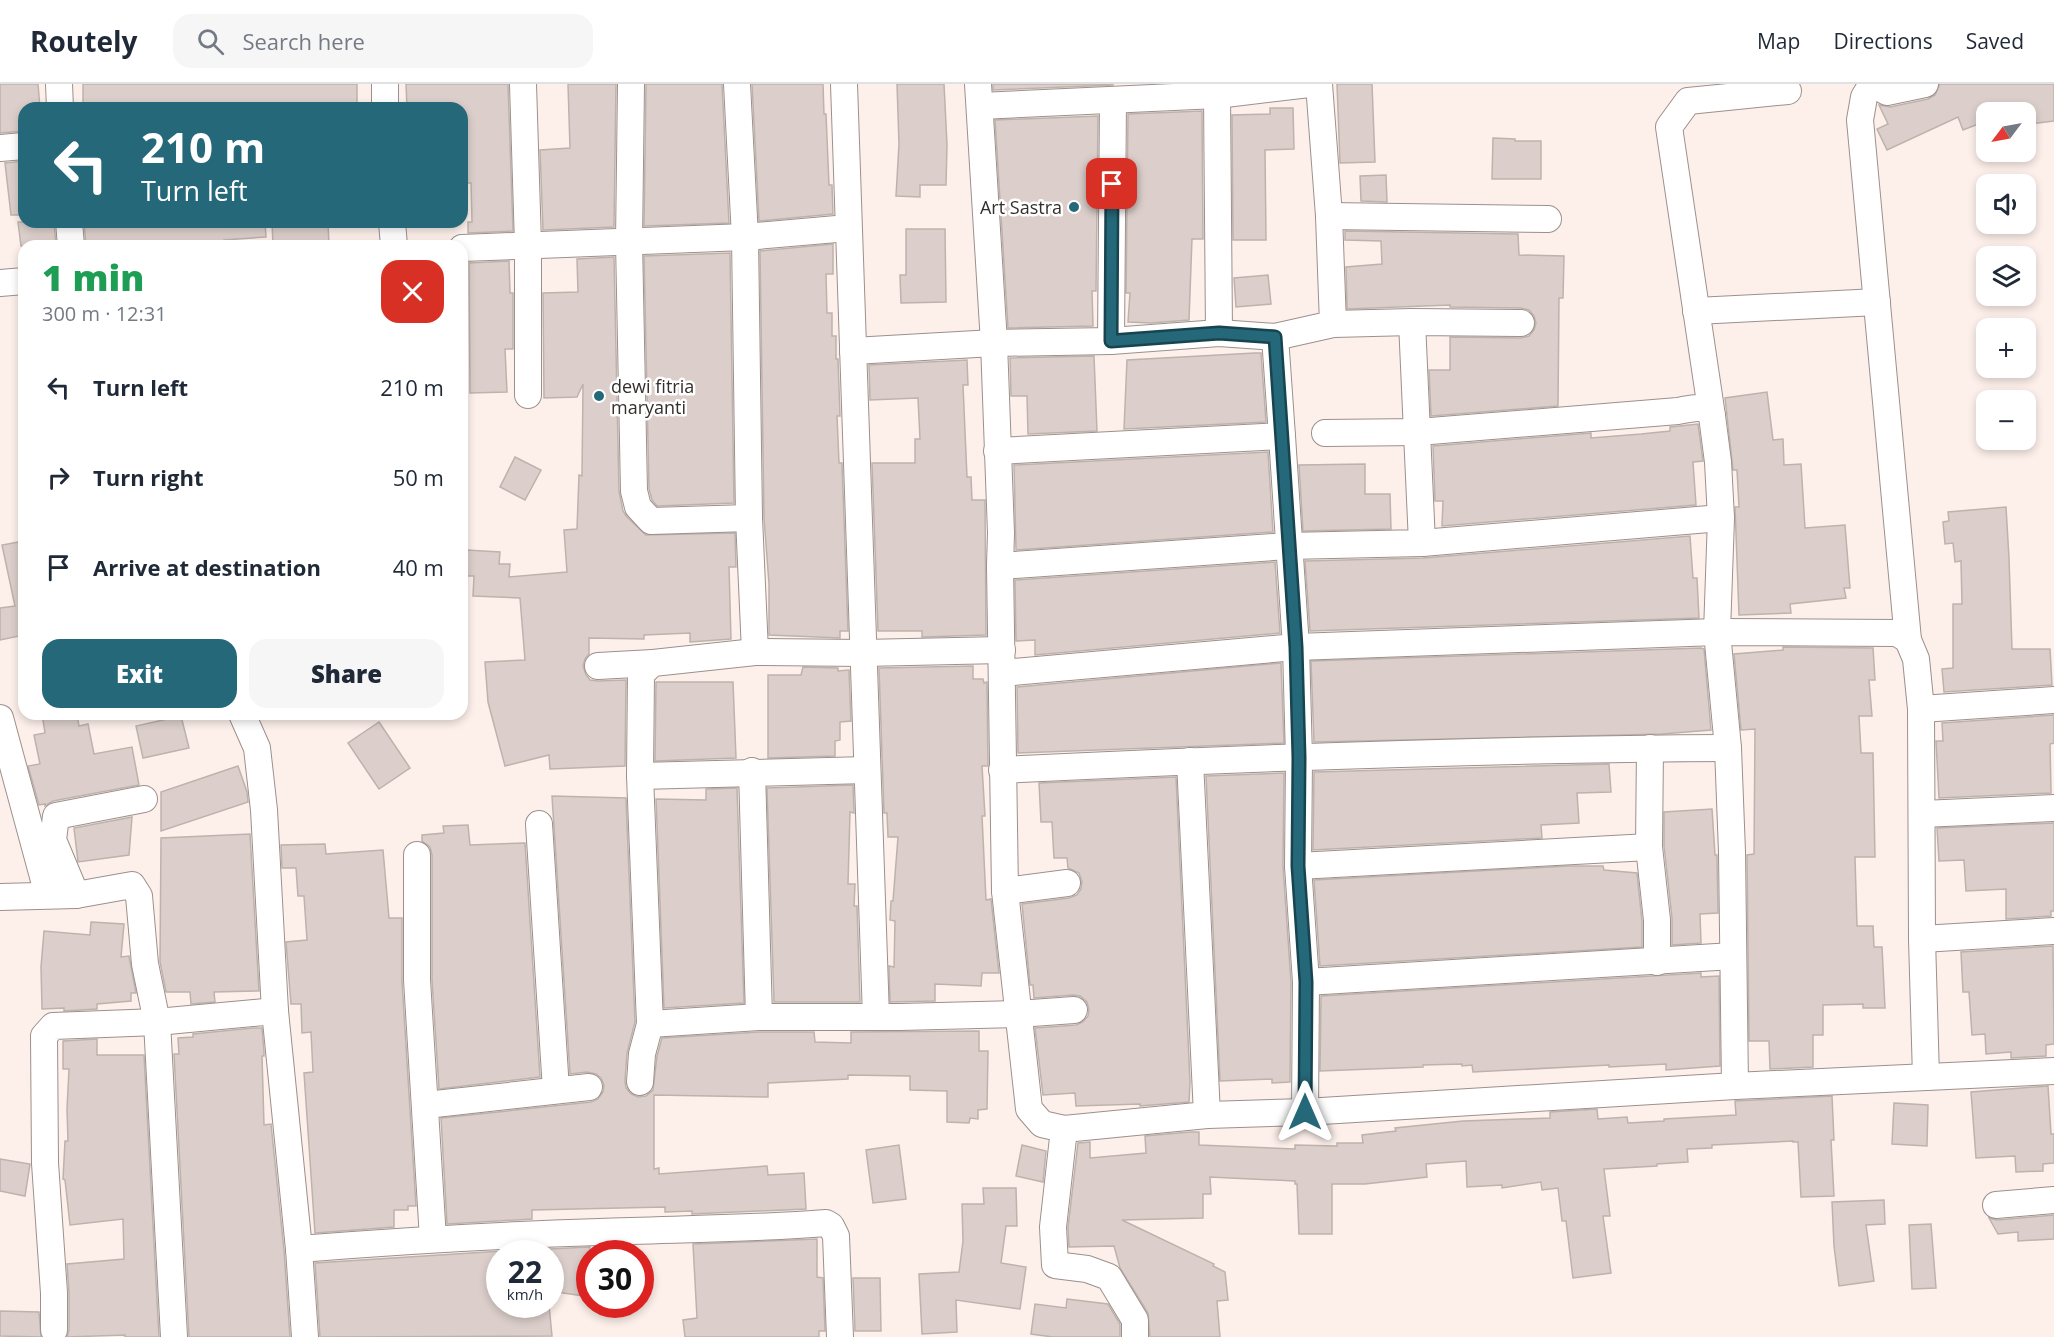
<!DOCTYPE html>
<html lang="en">
<head>
<meta charset="utf-8">
<style>
	body { margin:0; font-family:"Open Sans",sans-serif; background:#f6f6f7; color:#1f2937; height:100vh; display:flex; flex-direction:column; font-size:22px; white-space:nowrap }
	* { box-sizing:border-box; margin:0 }
	p { font-size:20px; color:#747a83 }
	.icon { flex:none; width:33px; height:33px; fill:none; stroke:currentColor; stroke-width:2; stroke-linecap:round; stroke-linejoin:round }
	.map { position:relative; flex:1; overflow:hidden }
	.side { position:absolute; left:18px; top:156px; width:450px; height:480px; display:flex; flex-direction:column; background:#fff; border-radius:18px; box-shadow:0 3px 9px #0003 }
	.side>* { flex:none }
	.banner { position:absolute; left:18px; top:18px; width:450px; height:126px; border-radius:18px; box-shadow:0 3px 9px #0003; background:#25687a; color:#fff; overflow:hidden }
	.needle { width:39px; rotate:238deg }
	.fabs { position:absolute; left:1976px; top:18px; display:grid; gap:12px }
	.fabs a { display:grid; place-items:center; width:60px; height:60px; border-radius:12px; background:#fff; box-shadow:0 3px 9px #0003; font-size:30px }
	.speed { position:absolute; left:486px; top:1156px; display:flex; gap:12px; font-size:30px; font-weight:700; text-align:center }
	.speed>* { display:grid; place-content:center; width:78px; height:78px; border-radius:50%; background:#fff; box-shadow:0 3px 9px #0003; line-height:1 }
	.speed small { font-size:15px; font-weight:400 }
	.speed .limit { border:9px solid #d22; background:#fff; color:#111 }
	.pin { position:absolute; display:grid; place-items:center; width:51px; height:51px; color:#fff; margin:-26px; border-radius:12px; box-shadow:0 3px 9px #0006 }
	.me { position:absolute; width:66px; margin:-33px; rotate:0deg; stroke-linejoin:round; filter:drop-shadow(0 0 4px #0008) }
	.turn { display:flex; align-items:center; gap:21px; height:126px; padding:0 24px; font-size:27px }
	.turn .icon { width:78px; height:78px; stroke-width:2.5 }
	.turn b { display:block; font-size:42px; line-height:51px }
	.round { display:grid; place-items:center; flex:none; width:63px; height:63px; border-radius:18px; background:#f6f6f7 }
	.head { display:flex; align-items:center; justify-content:space-between; height:102px; padding:0 24px }
	h1 { font-size:36px; font-weight:800; line-height:45px; color:#1e9e55 }
	.button { display:flex; gap:12px; margin-top:auto; padding:12px 24px }
	.button a { flex:1; height:69px; border-radius:18px; background:#25687a; color:#fff; font-size:24px; font-weight:800; line-height:69px; text-align:center }
	.button a+a { background:#f6f6f7; color:#1f2937 }
	ul { padding:0; list-style:none }
	li { display:flex; align-items:center; gap:18px; height:90px; padding:0 24px }
	li div { flex:1 }
	li b { display:block; font-size:22px }
	li em { font-style:normal }
	header { display:flex; align-items:center; gap:36px; box-sizing:border-box; height:84px; padding:0 30px; background:#fff; border-bottom:2px solid #e0e1e3 }
	header strong { font-size:28px }
	nav { display:flex; gap:33px; margin-inline-start:auto; font-size:21px }
	.search { width:420px; height:54px; background:#f6f6f7; display:flex; align-items:center; gap:15px; box-sizing:border-box; padding:0 21px; border-radius:18px; color:#747a83; font-size:22px }
	.map>svg:first-child { display:block }
	.building { fill:#dccfcb; stroke:#beb2ad; stroke-width:1.5 }
	.lines { fill:none; stroke-linecap:round; stroke-linejoin:round }
	.minor-casing { stroke:#9c908c; stroke-width:28 }
	.minor { stroke:#fff; stroke-width:26 }
	.route-casing { stroke:#18444f; stroke-width:15 }
	.route { stroke:#25687a; stroke-width:10 }
	.poi-dot { fill:#25687a; stroke:#fff; stroke-width:2 }
	.labels { text-anchor:middle; dominant-baseline:central; stroke-width:5; stroke-linejoin:round; paint-order:stroke }
	.poi-label { font-size:18px; fill:#342f2d; stroke:#fff; text-anchor:end }
</style>
</head>
<body>
<header>
<strong>Routely</strong>
<div class="search"><svg class="icon" aria-label="search" viewBox="0 0 24 24"><circle cx="10" cy="10" r="6"/><path d="M15 15l6 6"/></svg>Search here</div>
<nav><a>Map</a><a>Directions</a><a>Saved</a></nav>
</header>
<div class="map">
<svg width="2054" height="1253" viewBox="0 0 2054 1253">
	<rect width="100%" height="100%" fill="#fdf0eb"/>
	<!-- building -->
	<g class="building">
		<polygon points="0,0 38,0 40,24 24,24 24,47 0,49"/>
		<rect x="83" y="0" width="274" height="24"/>
		<polygon points="406,0 508,0 513,147 468,149 468,138 472,138 471,99 462,99 462,24 407,24"/>
		<polygon points="568,0 616,0 614,143 543,146 540,66 570,64"/>
		<polygon points="646,0 722,0 729,139 644,142"/>
		<polygon points="752,0 823,0 824,30 826,30 829,101 832,101 833,130 759,137"/>
		<polygon points="897,0 944,0 947,61 946,101 920,101 920,113 896,112 899,60"/>
		<polygon points="993,0 1113,0 1113,1 993,6"/>
		<polygon points="1337,0 1372,0 1375,78 1340,79"/>
		<polygon points="1940,0 2054,0 2054,37 2030,40 2030,38 2025,39 2025,28 1986,28 1986,37 1963,46 1958,33 1887,66 1877,45 1888,40 1879,21 1890,23 1928,15 1935,11"/>
		<polygon points="1270,24 1293,24 1294,65 1265,66 1266,156 1233,156 1232,31 1270,30"/>
		<polygon points="1202,27 1203,155 1192,155 1189,236 1151,239 1128,238 1130,209 1126,209 1128,30"/>
		<polygon points="1098,32 1096,207 1092,207 1093,242 1008,244 995,36"/>
		<polygon points="1493,54 1515,55 1515,57 1541,57 1541,95 1492,95"/>
		<polygon points="24,77 24,131 11,131 5,79"/>
		<polygon points="1386,91 1387,118 1361,117 1360,92"/>
		<polygon points="18,138 54,138 56,162 21,162"/>
		<polygon points="84,138 265,138 266,153 224,156 224,162 86,162"/>
		<polygon points="272,138 328,138 329,162 273,162"/>
		<polygon points="906,145 945,145 946,218 901,219 900,191 906,191"/>
		<polygon points="1345,147 1518,150 1519,171 1564,172 1563,214 1559,214 1558,322 1431,332 1429,286 1450,286 1450,253 1521,254 1529,252 1534,246 1536,239 1534,232 1529,226 1521,224 1450,223 1450,221 1347,225 1346,183 1382,180 1381,157 1345,156"/>
		<polygon points="833,160 833,190 826,190 827,229 832,229 832,252 836,252 836,275 838,275 840,332 837,332 839,379 842,379 848,547 840,547 840,554 769,551 769,500 764,434 760,167"/>
		<polygon points="730,169 734,419 657,422 652,416 649,405 644,172"/>
		<polygon points="614,173 619,407 623,427 627,433 646,451 735,449 736,483 729,483 731,555 690,558 690,549 644,551 644,555 589,554 589,570 585,575 583,582 586,591 590,596 598,597 626,596 625,682 550,685 549,671 505,682 488,618 485,578 525,576 520,514 473,512 474,492 466,492 467,466 500,468 499,480 510,480 509,493 567,488 564,446 577,445 579,391 582,392 583,300 577,313 544,314 543,209 578,208 577,175"/>
		<polygon points="509,177 510,209 513,209 513,265 505,265 507,308 470,309 469,179"/>
		<polygon points="1268,191 1271,220 1236,223 1234,194"/>
		<polygon points="1255,269 1261,269 1266,338 1124,345 1127,276"/>
		<polygon points="1094,272 1097,347 1028,350 1027,312 1011,312 1010,274"/>
		<polygon points="967,276 968,301 963,301 967,393 971,393 972,416 985,416 986,551 922,553 922,547 878,547 872,379 915,379 915,355 920,355 918,314 870,316 869,281"/>
		<polygon points="1767,308 1773,356 1783,355 1784,381 1801,380 1805,444 1845,441 1850,504 1844,504 1846,514 1790,520 1791,529 1739,531 1735,423 1739,423 1737,386 1733,386 1725,314"/>
		<polygon points="1698,340 1703,377 1693,378 1696,421 1442,442 1443,417 1435,417 1433,362 1591,349 1591,354 1641,350 1670,347 1670,343"/>
		<polygon points="1268,368 1273,448 1016,466 1014,381"/>
		<polygon points="515,373 541,386 525,416 500,403"/>
		<polygon points="1365,380 1365,410 1390,410 1391,445 1303,447 1299,381"/>
		<polygon points="2006,423 2009,474 2012,565 2050,565 2052,601 1944,608 1942,585 1953,584 1953,520 1962,520 1961,477 1955,478 1953,459 1945,460 1943,438 1949,437 1948,428"/>
		<polygon points="1690,452 1693,494 1697,494 1699,534 1310,547 1305,477 1423,474"/>
		<polygon points="24,457 24,551 0,556 0,524 15,522 2,461"/>
		<polygon points="1275,478 1280,549 1035,571 1035,556 1016,557 1015,496"/>
		<polygon points="1783,563 1873,564 1875,596 1869,596 1872,632 1859,632 1861,669 1873,669 1875,773 1855,773 1857,842 1873,842 1874,863 1882,863 1885,924 1863,924 1863,920 1823,921 1823,951 1813,951 1813,983 1770,985 1769,957 1749,957 1747,771 1754,770 1755,645 1741,646 1734,570 1783,566"/>
		<polygon points="1701,564 1704,565 1711,646 1662,650 1314,658 1311,577"/>
		<polygon points="1281,579 1284,659 1018,669 1017,603"/>
		<polygon points="973,582 973,595 983,595 984,599 987,598 988,682 982,682 985,732 982,732 986,816 991,815 999,889 982,889 981,902 935,900 935,917 890,918 889,882 894,883 895,837 890,836 891,817 893,817 898,753 888,753 887,729 884,729 879,584"/>
		<polygon points="803,583 838,584 838,587 849,586 851,637 840,638 840,656 835,657 835,672 768,674 768,591 801,591"/>
		<polygon points="656,598 733,598 736,674 655,677"/>
		<polygon points="42,630 77,630 79,642 88,640 94,670 132,663 139,701 53,717 45,722 45,720 39,721 28,682 40,680 34,651 45,649"/>
		<polygon points="2054,631 2054,659 2050,660 2051,709 1939,714 1936,657 1943,657 1942,639"/>
		<polygon points="181,632 189,664 143,674 136,642"/>
		<polygon points="379,638 410,684 379,705 348,659"/>
		<polygon points="1609,680 1611,708 1577,709 1579,739 1541,741 1542,754 1313,766 1314,688"/>
		<polygon points="238,682 247,708 248,718 161,747 161,708"/>
		<polygon points="1284,689 1283,782 1291,898 1290,998 1272,999 1272,995 1220,997 1206,692"/>
		<polygon points="1176,693 1190,998 1189,1018 1140,1022 1140,1020 1076,1022 1075,1009 1043,1011 1035,944 1076,941 1083,938 1088,932 1089,926 1087,918 1080,912 1073,911 1034,914 1033,901 1030,901 1022,820 1069,814 1077,811 1081,805 1082,798 1079,789 1068,784 1067,774 1054,774 1052,738 1041,738 1039,699"/>
		<polygon points="853,701 854,729 850,728 848,800 855,800 854,822 857,822 860,918 774,918 767,704"/>
		<polygon points="737,704 744,919 664,924 656,715 706,716 706,705"/>
		<polygon points="552,712 626,714 635,938 627,969 625,997 626,1004 631,1010 638,1013 646,1012 653,1006 657,972 662,954 759,948 814,948 815,958 851,959 851,948 979,947 979,967 988,967 987,1025 978,1026 978,1035 970,1034 969,1039 947,1038 947,1007 910,1006 910,992 848,991 848,995 768,999 768,1013 654,1011 654,1085 659,1084 659,1090 767,1082 768,1091 804,1089 806,1125 692,1130 692,1127 665,1128 665,1123 532,1126 532,1135 447,1140 441,1034 591,1018 598,1015 603,1008 604,1001 601,994 596,990 587,988 570,990"/>
		<polygon points="1712,725 1715,771 1717,771 1718,829 1700,830 1701,859 1672,861 1672,834 1664,762 1664,728"/>
		<polygon points="132,733 129,771 78,778 74,744"/>
		<polygon points="2054,739 2054,827 2051,827 2051,832 2006,835 2006,805 1966,807 1964,776 1939,777 1937,744"/>
		<polygon points="468,741 470,761 525,759 540,993 439,1005 432,896 432,771 430,763 422,757 422,751 444,749 443,742"/>
		<polygon points="250,750 259,907 214,908 215,918 191,920 190,908 166,908 160,878 161,754"/>
		<polygon points="325,760 326,770 383,766 389,834 402,834 402,897 416,1122 408,1122 408,1126 394,1126 394,1143 315,1149 304,989 313,988 311,948 302,949 301,920 291,920 286,858 307,856 304,812 298,812 296,784 282,784 281,761"/>
		<polygon points="1568,782 1603,782 1604,786 1637,789 1642,837 1642,863 1320,882 1314,796"/>
		<polygon points="91,838 124,840 121,873 129,872 136,909 131,909 131,917 97,920 97,925 64,927 64,924 42,925 41,883 44,847 90,851"/>
		<polygon points="2053,862 2054,960 2046,961 2046,972 2011,974 2011,968 1986,970 1985,950 1972,951 1969,908 1963,908 1961,868"/>
		<polygon points="1701,889 1701,893 1719,892 1720,982 1666,986 1666,980 1609,983 1609,981 1473,988 1472,981 1462,982 1462,980 1423,981 1423,983 1320,987 1321,912"/>
		<polygon points="253,944 262,944 264,968 264,972 262,972 264,1041 271,1040 284,1166 290,1253 189,1253 174,970 179,970 178,954 193,953 193,950"/>
		<polygon points="97,955 97,971 144,971 159,1253 125,1253 125,1251 67,1253 69,1246 69,1209 67,1180 124,1175 123,1135 70,1141 65,1096 63,1095 65,1057 68,1057 67,1025 69,985 63,985 63,957"/>
		<polygon points="2048,1002 2051,1050 2054,1050 2054,1079 2043,1080 2043,1087 2016,1088 2015,1072 1976,1074 1971,1008"/>
		<polygon points="1832,1012 1834,1056 1831,1056 1834,1112 1801,1113 1798,1058 1793,1058 1793,1057 1712,1061 1712,1064 1687,1065 1688,1078 1657,1080 1657,1082 1604,1085 1610,1132 1603,1132 1611,1189 1573,1194 1566,1137 1562,1137 1558,1104 1542,1106 1541,1098 1502,1104 1502,1101 1467,1103 1466,1077 1426,1080 1427,1093 1365,1100 1332,1100 1332,1150 1299,1150 1297,1100 1295,1100 1295,1097 1210,1093 1211,1110 1203,1110 1203,1134 1122,1136 1214,1180 1213,1182 1225,1188 1228,1216 1217,1217 1220,1253 1150,1253 1148,1229 1120,1184 1114,1162 1069,1163 1068,1143 1078,1059 1090,1058 1090,1074 1146,1069 1145,1052 1190,1048 1199,1048 1199,1061 1295,1065 1295,1061 1337,1062 1337,1059 1363,1059 1362,1051 1396,1047 1395,1044 1463,1037 1550,1034 1550,1028 1597,1025 1598,1035 1627,1033 1628,1039 1664,1037 1664,1035 1736,1031 1735,1017"/>
		<polygon points="1894,1019 1928,1021 1927,1062 1892,1060"/>
		<polygon points="899,1061 906,1115 873,1119 866,1066"/>
		<polygon points="1022,1061 1046,1067 1043,1098 1016,1092"/>
		<polygon points="0,1075 30,1080 25,1112 0,1107"/>
		<polygon points="983,1104 1016,1104 1017,1142 1006,1142 1001,1179 1026,1183 1020,1225 956,1216 957,1248 922,1250 919,1190 959,1188 963,1157 962,1120 984,1120"/>
		<polygon points="1884,1116 1885,1140 1866,1141 1874,1197 1839,1202 1834,1162 1832,1118"/>
		<polygon points="2054,1131 2054,1155 2018,1157 2018,1148 1998,1150 1989,1134 1997,1136"/>
		<polygon points="1931,1140 1936,1204 1912,1205 1909,1141"/>
		<polygon points="817,1155 817,1193 823,1194 825,1247 819,1247 819,1253 685,1253 683,1236 697,1234 693,1160"/>
		<polygon points="590,1163 590,1213 550,1207 550,1165"/>
		<polygon points="534,1165 535,1170 500,1170 500,1221 549,1221 552,1252 320,1253 315,1179"/>
		<polygon points="853,1194 880,1194 881,1247 855,1247"/>
		<polygon points="1067,1215 1108,1220 1120,1240 1120,1253 1053,1253 1031,1250 1035,1220 1066,1224"/>
		<polygon points="0,1227 39,1228 41,1253 0,1252"/>
	</g>
	<g class="lines">
		<!-- minor casing -->
		<g class="minor-casing">
			<g id="minor">
				<polyline points="59,0 60,24"/>
				<polyline points="523,0 528,160 528,311"/>
				<polyline points="631,0 629,158 634,407 638,423 651,437 749,434"/>
				<polyline points="737,0 745,153 749,434 755,568"/>
				<polyline points="844,0 876,933"/>
				<polyline points="978,0 994,259 1001,449 1000,482 1005,807 1029,1025 1042,1040 1064,1045 1207,1031 1305,1028 1735,1002 2054,987"/>
				<polyline points="1872,0 1864,13 1860,36 1908,556"/>
				<polyline points="1873,0 1887,8 1925,0"/>
				<polyline points="1217,11 1219,249"/>
				<polyline points="980,22 1217,11 1309,0"/>
				<polyline points="385,24 385,0"/>
				<polyline points="0,64 24,62"/>
				<polyline points="1329,132 1548,135"/>
				<polyline points="69,138 71,162"/>
				<polyline points="392,138 394,162"/>
				<polyline points="462,164 745,153 848,144"/>
				<polyline points="0,199 24,197"/>
				<polyline points="1696,227 1877,218"/>
				<polyline points="1333,240 1412,238 1521,239"/>
				<polyline points="1111,257 1113,16"/>
				<polyline points="853,267 994,259 1111,257 1219,249 1275,253 1333,240 1329,132 1319,0"/>
				<polyline points="1712,332 1669,43 1688,17 1788,7"/>
				<path d="M1325,349L1418,348L1678,327C1690,325 1705,319 1712,332L1718,378L1721,434L1717,548L1728,664L1732,768L1735,1002"/>
				<polyline points="1282,352 1296,563 1299,674 1298,782 1306,898 1305,1028"/>
				<polyline points="997,367 1282,352 1275,253"/>
				<polyline points="1422,459 1721,434"/>
				<polyline points="1000,482 1288,462 1422,459 1412,238"/>
				<polyline points="1002,566 863,569 755,568 653,579 641,590 640,692 650,940 759,933 900,933 1018,930 1074,926"/>
				<polyline points="598,582 653,579"/>
				<polyline points="1002,589 1296,563 1717,548 1897,549 1908,556 1916,575 1921,625 1922,855 1926,993"/>
				<polyline points="1921,625 2054,616"/>
				<polyline points="242,630 257,664 264,726 275,927 299,1165 305,1253"/>
				<polyline points="0,634 48,811"/>
				<polyline points="1650,664 1649,763 1657,836 1657,878"/>
				<polyline points="1190,677 1207,1031"/>
				<path d="M1002,686C1244,674 1486,665 1728,664"/>
				<polyline points="752,687 759,933"/>
				<polyline points="640,692 867,686"/>
				<polyline points="1922,730 2054,724"/>
				<polyline points="539,740 556,1006"/>
				<polyline points="417,771 417,896 433,1155"/>
				<polyline points="1298,782 1649,763"/>
				<polyline points="1005,807 1067,799"/>
				<polyline points="76,811 53,756 56,732 144,715"/>
				<polyline points="0,813 76,811 132,801 139,812 145,880 157,938 174,1253"/>
				<polyline points="1922,855 2054,847"/>
				<polyline points="1306,898 1733,872"/>
				<polyline points="640,998 642,970 650,940"/>
				<polyline points="426,1021 589,1003"/>
				<polyline points="1064,1045 1053,1143 1055,1181 1087,1185 1109,1193 1135,1236 1135,1253"/>
				<polyline points="1996,1121 2054,1116"/>
				<path d="M299,1165C399,1157 498,1151 599,1148C675,1145 750,1145 826,1139L831,1142L836,1152L840,1253"/>
				<polyline points="54,1246 54,1209 45,1079 44,952 53,942 157,938 275,927"/>
			</g>
		</g>
		<!-- minor -->
		<use href="#minor" class="minor"/>
	</g>
	<g class="lines">
		<!-- route casing -->
		<g class="route-casing">
			<polyline id="route" points="1112,100 1111,257 1219,249 1275,253 1296,563 1299,674 1298,782 1306,898 1305,1028"/>
		</g>
		<!-- route -->
		<use href="#route" class="route"/>
	</g>
	<!-- markers -->
	<g class="poi-dot">
		<circle cx="1074" cy="123" r="6"/>
		<circle cx="599" cy="312" r="6"/>
	</g>
	<g class="labels">
		<!-- poi labels -->
		<g class="poi-label">
			<text x="1062" y="123">Art Sastra</text>
			<text x="611" y="302" text-anchor="start">dewi fitria<tspan x="611" dy="21">maryanti</tspan></text>
		</g>
	</g>
</svg>
<div class="fabs">
<a><svg class="needle" viewBox="-14 -14 28 28"><path d="M0-13l5 13h-10z" fill="#e53935"/><path d="M0 13l5-13h-10z" fill="#747a83"/></svg></a>
<a><svg class="icon" aria-label="sound" viewBox="0 0 24 24"><path d="M4 9h4l5-4v14l-5-4H4zM17 9q2 3 0 6"/></svg></a>
<a><svg class="icon" aria-label="layers" viewBox="0 0 24 24"><path d="M12 4l9 5-9 5-9-5zM3 14l9 5 9-5"/></svg></a>
<a>+</a>
<a>−</a>
</div>
<div class="speed"><div>22<small>km/h</small></div><div class="limit">30</div></div>
<div class="pin" style="left:1112px;top:100px;background:#d93025"><svg class="icon" aria-label="arrive" viewBox="0 0 24 24"><path d="M6 21V4h12l-3 4 3 4H6"/></svg></div>
<svg class="me" style="left:1305px;top:1028px" viewBox="-20 -20 40 40"><path d="M0-17L14 15 0 8-14 15z" fill="#25687a" stroke="#fff" stroke-width="4"/></svg>
<div class="banner">
<div class="turn"><svg class="icon" aria-label="left" viewBox="0 0 24 24"><path d="M17 20v-9H6M10 6l-5 5 5 5"/></svg><div><b>210 m</b>Turn left</div></div>
</div>
<section class="side">
<div class="head"><div><h1>1 min</h1><p>300 m · 12:31</p></div><a class="round" style="background:#d93025;color:#fff"><svg class="icon" aria-label="close" viewBox="0 0 24 24"><path d="M6 6l12 12M18 6L6 18"/></svg></a></div>
<ul>
<li><svg class="icon" aria-label="left" viewBox="0 0 24 24"><path d="M17 20v-9H6M10 6l-5 5 5 5"/></svg><div><b>Turn left</b></div><em>210 m</em></li>
<li><svg class="icon" aria-label="right" viewBox="0 0 24 24"><path d="M7 20v-9h11M14 6l5 5-5 5"/></svg><div><b>Turn right</b></div><em>50 m</em></li>
<li><svg class="icon" aria-label="arrive" viewBox="0 0 24 24"><path d="M6 21V4h12l-3 4 3 4H6"/></svg><div><b>Arrive at destination</b></div><em>40 m</em></li>
</ul>
<div class="button"><a>Exit</a><a>Share</a></div>
</section>
</div>
</body>
</html>
